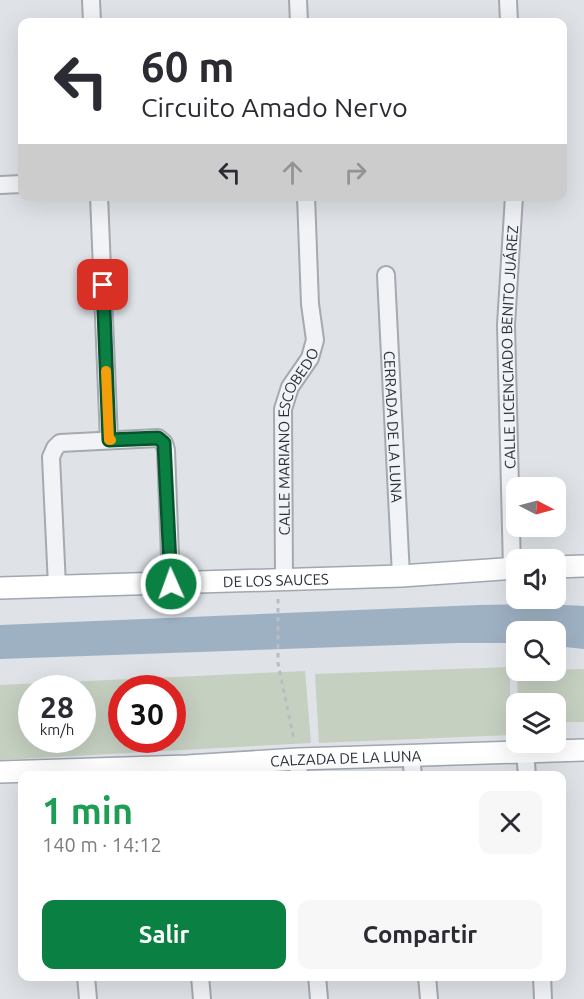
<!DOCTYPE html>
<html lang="es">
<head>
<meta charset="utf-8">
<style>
	body { margin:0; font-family:Ubuntu,sans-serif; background:#f7f7f7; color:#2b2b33; height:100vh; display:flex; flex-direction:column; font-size:22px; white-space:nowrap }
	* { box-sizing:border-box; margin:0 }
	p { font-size:20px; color:#7c7c81 }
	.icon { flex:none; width:33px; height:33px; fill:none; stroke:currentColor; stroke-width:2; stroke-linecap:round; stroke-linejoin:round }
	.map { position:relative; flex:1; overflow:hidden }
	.details { position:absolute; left:18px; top:771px; width:548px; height:210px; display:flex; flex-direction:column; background:#fff; border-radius:12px; box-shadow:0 6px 24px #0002 }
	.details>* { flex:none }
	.banner { position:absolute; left:18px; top:18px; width:549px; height:183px; border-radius:12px; box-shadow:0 6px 24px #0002; background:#fff; color:#2b2b33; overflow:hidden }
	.needle { width:39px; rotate:96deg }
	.tools { position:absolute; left:506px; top:477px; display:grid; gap:12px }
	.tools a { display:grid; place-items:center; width:60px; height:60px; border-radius:12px; background:#fff; box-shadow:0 6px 24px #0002; font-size:30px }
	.speed { position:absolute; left:18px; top:675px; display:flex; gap:12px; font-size:30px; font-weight:700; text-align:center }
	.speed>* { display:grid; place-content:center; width:78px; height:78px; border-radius:50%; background:#fff; box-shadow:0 6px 24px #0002; line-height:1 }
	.speed small { font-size:15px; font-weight:400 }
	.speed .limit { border:9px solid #d22; background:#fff; color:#111 }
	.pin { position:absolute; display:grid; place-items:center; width:51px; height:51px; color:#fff; margin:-26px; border-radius:12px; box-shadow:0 3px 9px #0006 }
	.me { position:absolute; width:66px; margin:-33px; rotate:358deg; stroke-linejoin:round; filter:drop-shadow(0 0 4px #0008) }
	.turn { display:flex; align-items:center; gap:21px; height:126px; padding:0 24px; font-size:27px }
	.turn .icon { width:78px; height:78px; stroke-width:2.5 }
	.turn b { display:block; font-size:42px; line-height:51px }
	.lanes { display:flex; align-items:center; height:57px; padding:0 24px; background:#0003; justify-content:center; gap:30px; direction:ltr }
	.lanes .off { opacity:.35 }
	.round { display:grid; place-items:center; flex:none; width:63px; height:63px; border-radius:12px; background:#f7f7f7 }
	.headline { display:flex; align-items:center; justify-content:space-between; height:102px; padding:0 24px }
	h1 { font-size:36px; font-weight:700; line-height:45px; color:#1e9e55 }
	.primary-button { display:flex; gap:12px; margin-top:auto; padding:12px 24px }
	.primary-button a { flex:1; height:69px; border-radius:12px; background:#0b8043; color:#fff; font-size:24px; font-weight:700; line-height:69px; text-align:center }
	.primary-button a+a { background:#f7f7f7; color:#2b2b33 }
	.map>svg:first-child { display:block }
	.green { fill:#c5d0c1; fill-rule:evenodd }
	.water { fill:#9eb1c3 }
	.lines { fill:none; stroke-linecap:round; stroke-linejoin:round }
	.minor-casing { stroke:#a5a9b0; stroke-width:20 }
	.major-casing { stroke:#a0a7b1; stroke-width:24 }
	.path { stroke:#b9bdc2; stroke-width:3; stroke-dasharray:4.5 4.5; stroke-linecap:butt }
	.minor { stroke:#f1f3f6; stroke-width:16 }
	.major { stroke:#fff; stroke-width:21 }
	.route-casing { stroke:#07532c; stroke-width:15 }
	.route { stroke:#0b8043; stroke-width:10 }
	.slow { stroke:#f59e0b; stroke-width:10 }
	.labels { text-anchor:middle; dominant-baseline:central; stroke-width:4.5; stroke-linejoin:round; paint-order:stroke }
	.street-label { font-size:15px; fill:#2a313c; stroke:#eef1f5 }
</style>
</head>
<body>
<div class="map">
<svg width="584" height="999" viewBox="0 0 584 999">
	<rect width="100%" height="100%" fill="#dfe2e7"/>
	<!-- green -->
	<g class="green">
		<polygon points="510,667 510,735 319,743 315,674"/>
		<polygon points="584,669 584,722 555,722 555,704 518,703 517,671"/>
		<path d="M305,671L311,743L0,760V685ZM32,688H82V740H32ZM122,688H172V740H122Z"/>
	</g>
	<!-- water -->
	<polygon class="water" points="544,604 584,606 584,649 555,646 555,632 516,632 516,643 457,643 0,659 0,625 478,605"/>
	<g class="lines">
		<!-- minor casing -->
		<g class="minor-casing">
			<g id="minor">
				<polyline points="91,0 92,22"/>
				<polyline points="298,0 299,22"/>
				<polyline points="508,0 509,22"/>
				<polyline points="0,185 22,184"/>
				<polyline points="99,196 109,440"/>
				<path id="s1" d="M386,275L401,576"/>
				<path id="s2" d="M512,569L506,325L514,196"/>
				<path id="s3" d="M284,580L283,409L290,387L310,358L315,340L310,304L306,196"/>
				<polyline points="57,586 51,457 55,448 60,443 158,438 164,443 166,450 171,584"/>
				<polyline points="525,750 527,776"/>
				<polyline points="411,755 413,776"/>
				<polyline points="298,759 299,776"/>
				<polyline points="86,976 88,999"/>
				<polyline points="200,976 202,999"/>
				<polyline points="317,976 319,999"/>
				<polyline points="427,976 429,999"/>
				<polyline points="542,976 543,999"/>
			</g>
		</g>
		<!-- major casing -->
		<g class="major-casing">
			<g id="major">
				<polyline points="555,567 584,566"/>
				<path id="s4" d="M0,588L401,576L516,568"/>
				<path id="s5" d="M0,772L187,766L298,759L584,750"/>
			</g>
		</g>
		<!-- path -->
		<polyline class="path" points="278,599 278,663 294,740"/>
		<!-- minor -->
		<use href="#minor" class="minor"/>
		<!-- major -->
		<use href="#major" class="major"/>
	</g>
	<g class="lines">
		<!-- route casing -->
		<g class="route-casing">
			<polyline id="route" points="103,285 109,440 158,438 164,443 171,584"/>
		</g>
		<!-- route -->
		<use href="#route" class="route"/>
		<!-- slow -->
		<polyline class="slow" points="106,371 109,440 111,440"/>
	</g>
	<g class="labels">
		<!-- street labels -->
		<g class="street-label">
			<text stroke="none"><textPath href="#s2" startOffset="222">CALLE LICENCIADO BENITO JUÁREZ</textPath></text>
			<text stroke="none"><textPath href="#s1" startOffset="152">CERRADA DE LA LUNA</textPath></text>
			<text stroke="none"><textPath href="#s3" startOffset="142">CALLE MARIANO ESCOBEDO</textPath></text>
			<text stroke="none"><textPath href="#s4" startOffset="276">DE LOS SAUCES</textPath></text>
			<text stroke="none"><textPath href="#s5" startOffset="346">CALZADA DE LA LUNA</textPath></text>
		</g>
	</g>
</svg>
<div class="tools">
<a><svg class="needle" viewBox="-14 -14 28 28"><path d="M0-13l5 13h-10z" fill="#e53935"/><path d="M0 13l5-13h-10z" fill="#7c7c81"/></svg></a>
<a><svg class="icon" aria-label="sound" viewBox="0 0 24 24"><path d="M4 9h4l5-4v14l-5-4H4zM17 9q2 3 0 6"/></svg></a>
<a><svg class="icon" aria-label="search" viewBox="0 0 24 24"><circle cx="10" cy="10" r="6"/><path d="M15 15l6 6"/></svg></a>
<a><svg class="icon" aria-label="layers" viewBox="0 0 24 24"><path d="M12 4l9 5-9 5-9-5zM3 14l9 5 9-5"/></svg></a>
</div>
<div class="speed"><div>28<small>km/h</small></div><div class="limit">30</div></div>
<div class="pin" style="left:103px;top:285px;background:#d93025"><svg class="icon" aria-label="arrive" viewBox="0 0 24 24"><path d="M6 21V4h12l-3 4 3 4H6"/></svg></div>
<svg class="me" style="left:171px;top:584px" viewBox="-20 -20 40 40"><circle r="17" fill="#0b8043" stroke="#fff" stroke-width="3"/><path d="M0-11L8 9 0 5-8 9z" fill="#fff"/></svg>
<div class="banner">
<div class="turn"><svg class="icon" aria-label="left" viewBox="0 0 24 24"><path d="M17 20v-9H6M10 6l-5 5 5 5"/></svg><div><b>60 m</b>Circuito Amado Nervo</div></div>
<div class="lanes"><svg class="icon" aria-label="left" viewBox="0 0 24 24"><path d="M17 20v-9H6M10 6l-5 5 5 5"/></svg><svg class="icon off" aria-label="ahead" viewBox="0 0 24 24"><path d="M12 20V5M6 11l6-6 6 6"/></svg><svg class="icon off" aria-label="right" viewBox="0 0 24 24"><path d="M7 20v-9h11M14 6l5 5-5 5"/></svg></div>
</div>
<section class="details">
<div class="headline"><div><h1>1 min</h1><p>140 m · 14:12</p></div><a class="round"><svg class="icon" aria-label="close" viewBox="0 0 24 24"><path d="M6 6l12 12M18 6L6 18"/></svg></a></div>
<div class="primary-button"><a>Salir</a><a>Compartir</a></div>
</section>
</div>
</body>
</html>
